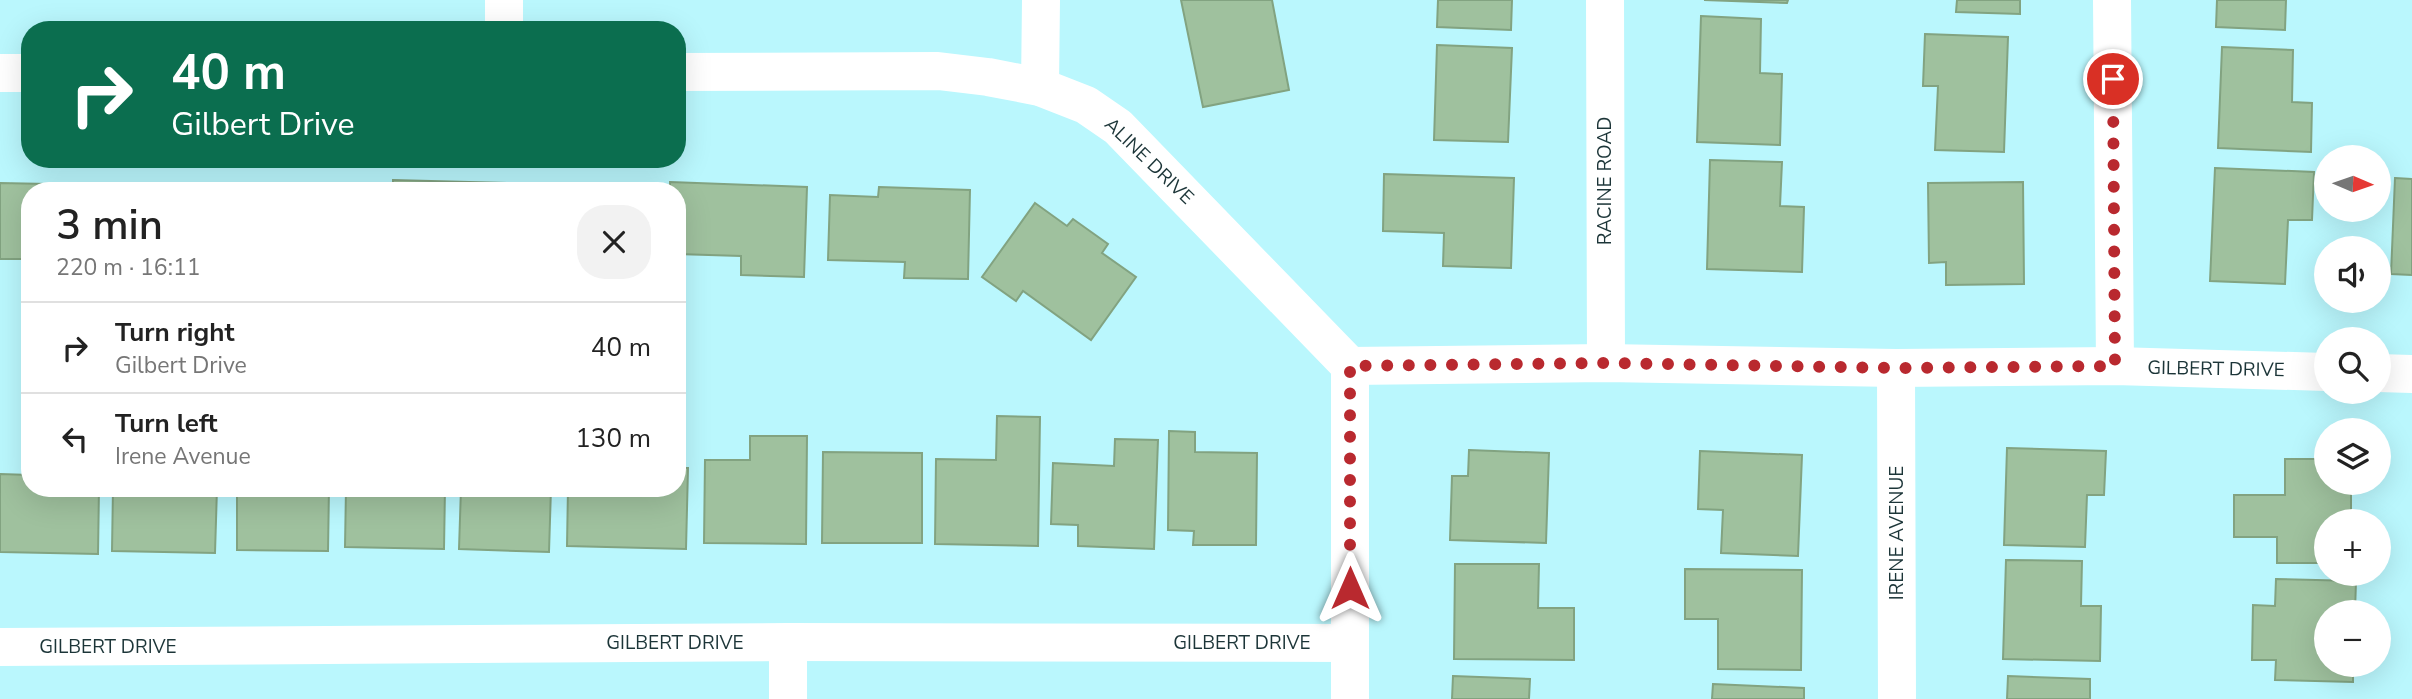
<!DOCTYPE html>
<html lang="en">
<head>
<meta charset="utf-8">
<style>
	body { margin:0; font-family:"Nunito Sans",sans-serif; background:#f2f2f2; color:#222; height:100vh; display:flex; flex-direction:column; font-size:26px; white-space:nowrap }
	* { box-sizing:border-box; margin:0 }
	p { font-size:23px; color:#767676 }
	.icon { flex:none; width:38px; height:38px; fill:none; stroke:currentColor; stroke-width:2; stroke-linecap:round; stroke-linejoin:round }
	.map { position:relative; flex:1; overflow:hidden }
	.details { position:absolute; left:21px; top:182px; width:665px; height:315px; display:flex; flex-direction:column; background:#fff; border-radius:28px; box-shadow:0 7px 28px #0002 }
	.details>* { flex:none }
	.hud { position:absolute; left:21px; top:21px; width:665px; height:147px; border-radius:28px; box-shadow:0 7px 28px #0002; background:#0b6e4f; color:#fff; overflow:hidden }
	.needle { width:46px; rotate:92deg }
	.fabs { position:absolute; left:2314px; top:145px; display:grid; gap:14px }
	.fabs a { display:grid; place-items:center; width:77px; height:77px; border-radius:50%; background:#fff; box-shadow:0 7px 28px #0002; font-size:35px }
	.pin { position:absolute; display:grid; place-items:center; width:60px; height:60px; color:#fff; margin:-30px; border:4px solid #fff; border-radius:50%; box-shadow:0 2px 7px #0007 }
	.me { position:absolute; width:77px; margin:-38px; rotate:0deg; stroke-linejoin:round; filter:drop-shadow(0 0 5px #0008) }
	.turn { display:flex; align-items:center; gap:24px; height:147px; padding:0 35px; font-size:32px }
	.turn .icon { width:91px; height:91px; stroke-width:2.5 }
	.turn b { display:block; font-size:49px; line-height:60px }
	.round { display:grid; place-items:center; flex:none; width:74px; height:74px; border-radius:28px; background:#f2f2f2 }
	.head { display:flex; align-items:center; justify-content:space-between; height:119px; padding:0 35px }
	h1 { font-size:42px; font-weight:600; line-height:52px }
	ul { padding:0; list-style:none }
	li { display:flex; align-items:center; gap:21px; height:91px; padding:0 35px; border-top:2px solid #e0e0e0 }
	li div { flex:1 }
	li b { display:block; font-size:26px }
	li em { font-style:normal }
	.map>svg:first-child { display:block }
	.building { fill:#9fc19e; stroke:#82a381; stroke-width:2 }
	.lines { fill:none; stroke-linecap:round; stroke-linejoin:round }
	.minor { stroke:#fff; stroke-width:38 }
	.route { stroke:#b9292f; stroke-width:12; stroke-dasharray:0 21.6 }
	.labels { text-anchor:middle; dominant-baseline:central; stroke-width:7; stroke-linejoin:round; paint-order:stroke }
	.street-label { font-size:19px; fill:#1c3538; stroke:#fff }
</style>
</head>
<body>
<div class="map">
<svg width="2412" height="699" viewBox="0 0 2412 699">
	<rect width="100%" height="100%" fill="#baf7fd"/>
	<!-- building -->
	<g class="building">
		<polygon points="1181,0 1272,0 1289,90 1203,107"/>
		<polygon points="1438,0 1512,0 1511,30 1437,27"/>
		<polygon points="1704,0 1788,0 1787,3"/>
		<polygon points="1957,0 2020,0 2020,14 1956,12"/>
		<polygon points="2217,0 2286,0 2285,30 2216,27"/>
		<polygon points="1701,16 1761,19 1760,73 1782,74 1780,145 1697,142"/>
		<polygon points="1925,34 2008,37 2004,152 1935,150 1938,86 1923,86"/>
		<polygon points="1437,45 1512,48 1508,142 1434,140"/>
		<polygon points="2222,47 2293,50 2292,102 2312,103 2311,152 2218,148"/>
		<polygon points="1710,160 1782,162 1780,206 1804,207 1802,272 1707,269"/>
		<polygon points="2215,168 2314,172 2312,220 2288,220 2285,284 2210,281"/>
		<polygon points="1384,174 1514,178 1511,268 1443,266 1444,233 1383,231"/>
		<polygon points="2395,178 2412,179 2412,275 2391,274"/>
		<polygon points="393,180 506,183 505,191 393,191"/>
		<polygon points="670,182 807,187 804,277 741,275 741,256 677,254 677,191 670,191"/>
		<polygon points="2023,182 2024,284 1946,285 1946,262 1929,263 1928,183"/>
		<polygon points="0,183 96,185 96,191 30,191 30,259 0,259"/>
		<polygon points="117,184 220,187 220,191 117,191"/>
		<polygon points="554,184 645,187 645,191 554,191"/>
		<polygon points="879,187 970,190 968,279 904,278 905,262 828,260 830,195 878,197"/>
		<polygon points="239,188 377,189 377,191 239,191"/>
		<polygon points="1035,203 1067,226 1073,219 1108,244 1102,253 1136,277 1091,340 1023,291 1016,301 982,277"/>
		<polygon points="997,416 1040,417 1038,546 935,544 936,459 996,460"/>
		<polygon points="1169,431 1195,432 1195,452 1257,453 1256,545 1193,545 1194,531 1168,530"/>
		<polygon points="750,436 807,436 806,544 704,543 705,460 750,460"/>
		<polygon points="1115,439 1158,440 1154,549 1078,546 1078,525 1051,524 1053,463 1114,466"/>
		<polygon points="2007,448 2106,451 2104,495 2087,495 2085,547 2004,545"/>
		<polygon points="1469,450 1549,453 1546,543 1450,540 1452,476 1468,476"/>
		<polygon points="1700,451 1802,455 1798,556 1721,553 1723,510 1698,509"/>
		<polygon points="823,452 922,453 922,543 822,543"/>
		<polygon points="2285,459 2326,459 2326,483 2351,483 2351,522 2326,522 2326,563 2277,563 2277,537 2234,537 2234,495 2285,495"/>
		<polygon points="677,468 688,468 686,549 567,546 568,488 677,488"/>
		<polygon points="0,474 30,475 30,488 99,488 98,554 0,552"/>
		<polygon points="113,488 217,488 215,553 112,551"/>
		<polygon points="237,488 329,488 328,551 237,550"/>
		<polygon points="346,488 445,488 444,549 345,547"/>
		<polygon points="461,488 551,488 549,552 459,549"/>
		<polygon points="2006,560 2082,561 2081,606 2101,606 2100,661 2003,659"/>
		<polygon points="1455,564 1539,564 1538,608 1574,608 1574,660 1454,659"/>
		<polygon points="1685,569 1802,570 1801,670 1718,669 1718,619 1685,619"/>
		<polygon points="2276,579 2356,581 2355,612 2326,612 2326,665 2353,665 2353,682 2275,680 2276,660 2252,660 2253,605 2275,606"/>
		<polygon points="1453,676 1530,679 1529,699 1452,699"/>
		<polygon points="2008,676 2090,679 2090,699 2007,699"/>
		<polygon points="1713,684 1804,688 1804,699 1712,699"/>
	</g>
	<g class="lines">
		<!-- minor -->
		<g class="minor">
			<polyline points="1605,0 1606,363"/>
			<polyline points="2112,0 2115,366"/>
			<polyline points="504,30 504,0"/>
			<polyline points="677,72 938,71 988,77 1040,87 1086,105 1118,127 1350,366"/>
			<polyline points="0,73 30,73"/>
			<polyline points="1040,87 1041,0"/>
			<polyline points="1350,366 1606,363 1896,368 2115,366 2326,372"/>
			<polyline points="1896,368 1897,699"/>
			<polyline points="2378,373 2412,374"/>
			<polyline points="788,642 788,699"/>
			<polyline points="0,647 788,642 1350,643"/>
			<polyline points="1350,699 1350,366"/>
		</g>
	</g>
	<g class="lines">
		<!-- route -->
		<polyline class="route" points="1350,588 1350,366 1606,363 1896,368 2115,366 2113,79"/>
	</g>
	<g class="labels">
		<!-- street labels -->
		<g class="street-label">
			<text transform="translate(1149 161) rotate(44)">ALINE DRIVE</text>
			<text transform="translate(1605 181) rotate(-90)">RACINE ROAD</text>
			<text transform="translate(2216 369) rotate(1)">GILBERT DRIVE</text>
			<text transform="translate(1897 533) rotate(-90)">IRENE AVENUE</text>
			<text x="675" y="643">GILBERT DRIVE</text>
			<text x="1242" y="643">GILBERT DRIVE</text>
			<text x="108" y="647">GILBERT DRIVE</text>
		</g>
	</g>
</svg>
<div class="fabs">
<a><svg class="needle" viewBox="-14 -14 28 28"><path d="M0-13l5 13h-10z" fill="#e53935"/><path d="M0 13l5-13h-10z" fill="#767676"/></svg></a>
<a><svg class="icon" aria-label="sound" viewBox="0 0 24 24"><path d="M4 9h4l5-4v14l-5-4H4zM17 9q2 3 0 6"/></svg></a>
<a><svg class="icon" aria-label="search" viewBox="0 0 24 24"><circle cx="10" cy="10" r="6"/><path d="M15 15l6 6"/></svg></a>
<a><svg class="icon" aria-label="layers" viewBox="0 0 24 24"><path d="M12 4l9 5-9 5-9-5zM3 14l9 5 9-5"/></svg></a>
<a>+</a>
<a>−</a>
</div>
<div class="pin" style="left:2113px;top:79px;background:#d93025"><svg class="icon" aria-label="arrive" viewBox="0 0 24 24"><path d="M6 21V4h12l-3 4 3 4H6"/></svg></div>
<svg class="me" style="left:1350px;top:588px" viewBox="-20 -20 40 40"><path d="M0-17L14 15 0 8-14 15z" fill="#b9292f" stroke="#fff" stroke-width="4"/></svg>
<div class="hud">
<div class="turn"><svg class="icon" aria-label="right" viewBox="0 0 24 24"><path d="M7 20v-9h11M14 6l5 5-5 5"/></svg><div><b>40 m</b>Gilbert Drive</div></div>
</div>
<section class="details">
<div class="head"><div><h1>3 min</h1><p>220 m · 16:11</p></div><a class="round"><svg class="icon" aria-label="close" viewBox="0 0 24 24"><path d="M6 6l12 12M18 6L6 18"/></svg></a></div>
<ul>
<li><svg class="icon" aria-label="right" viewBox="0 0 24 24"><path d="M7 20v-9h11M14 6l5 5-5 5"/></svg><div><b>Turn right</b><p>Gilbert Drive</p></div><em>40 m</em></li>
<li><svg class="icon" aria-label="left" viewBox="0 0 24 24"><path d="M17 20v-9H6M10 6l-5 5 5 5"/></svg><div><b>Turn left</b><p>Irene Avenue</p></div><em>130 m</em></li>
</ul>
</section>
</div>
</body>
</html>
